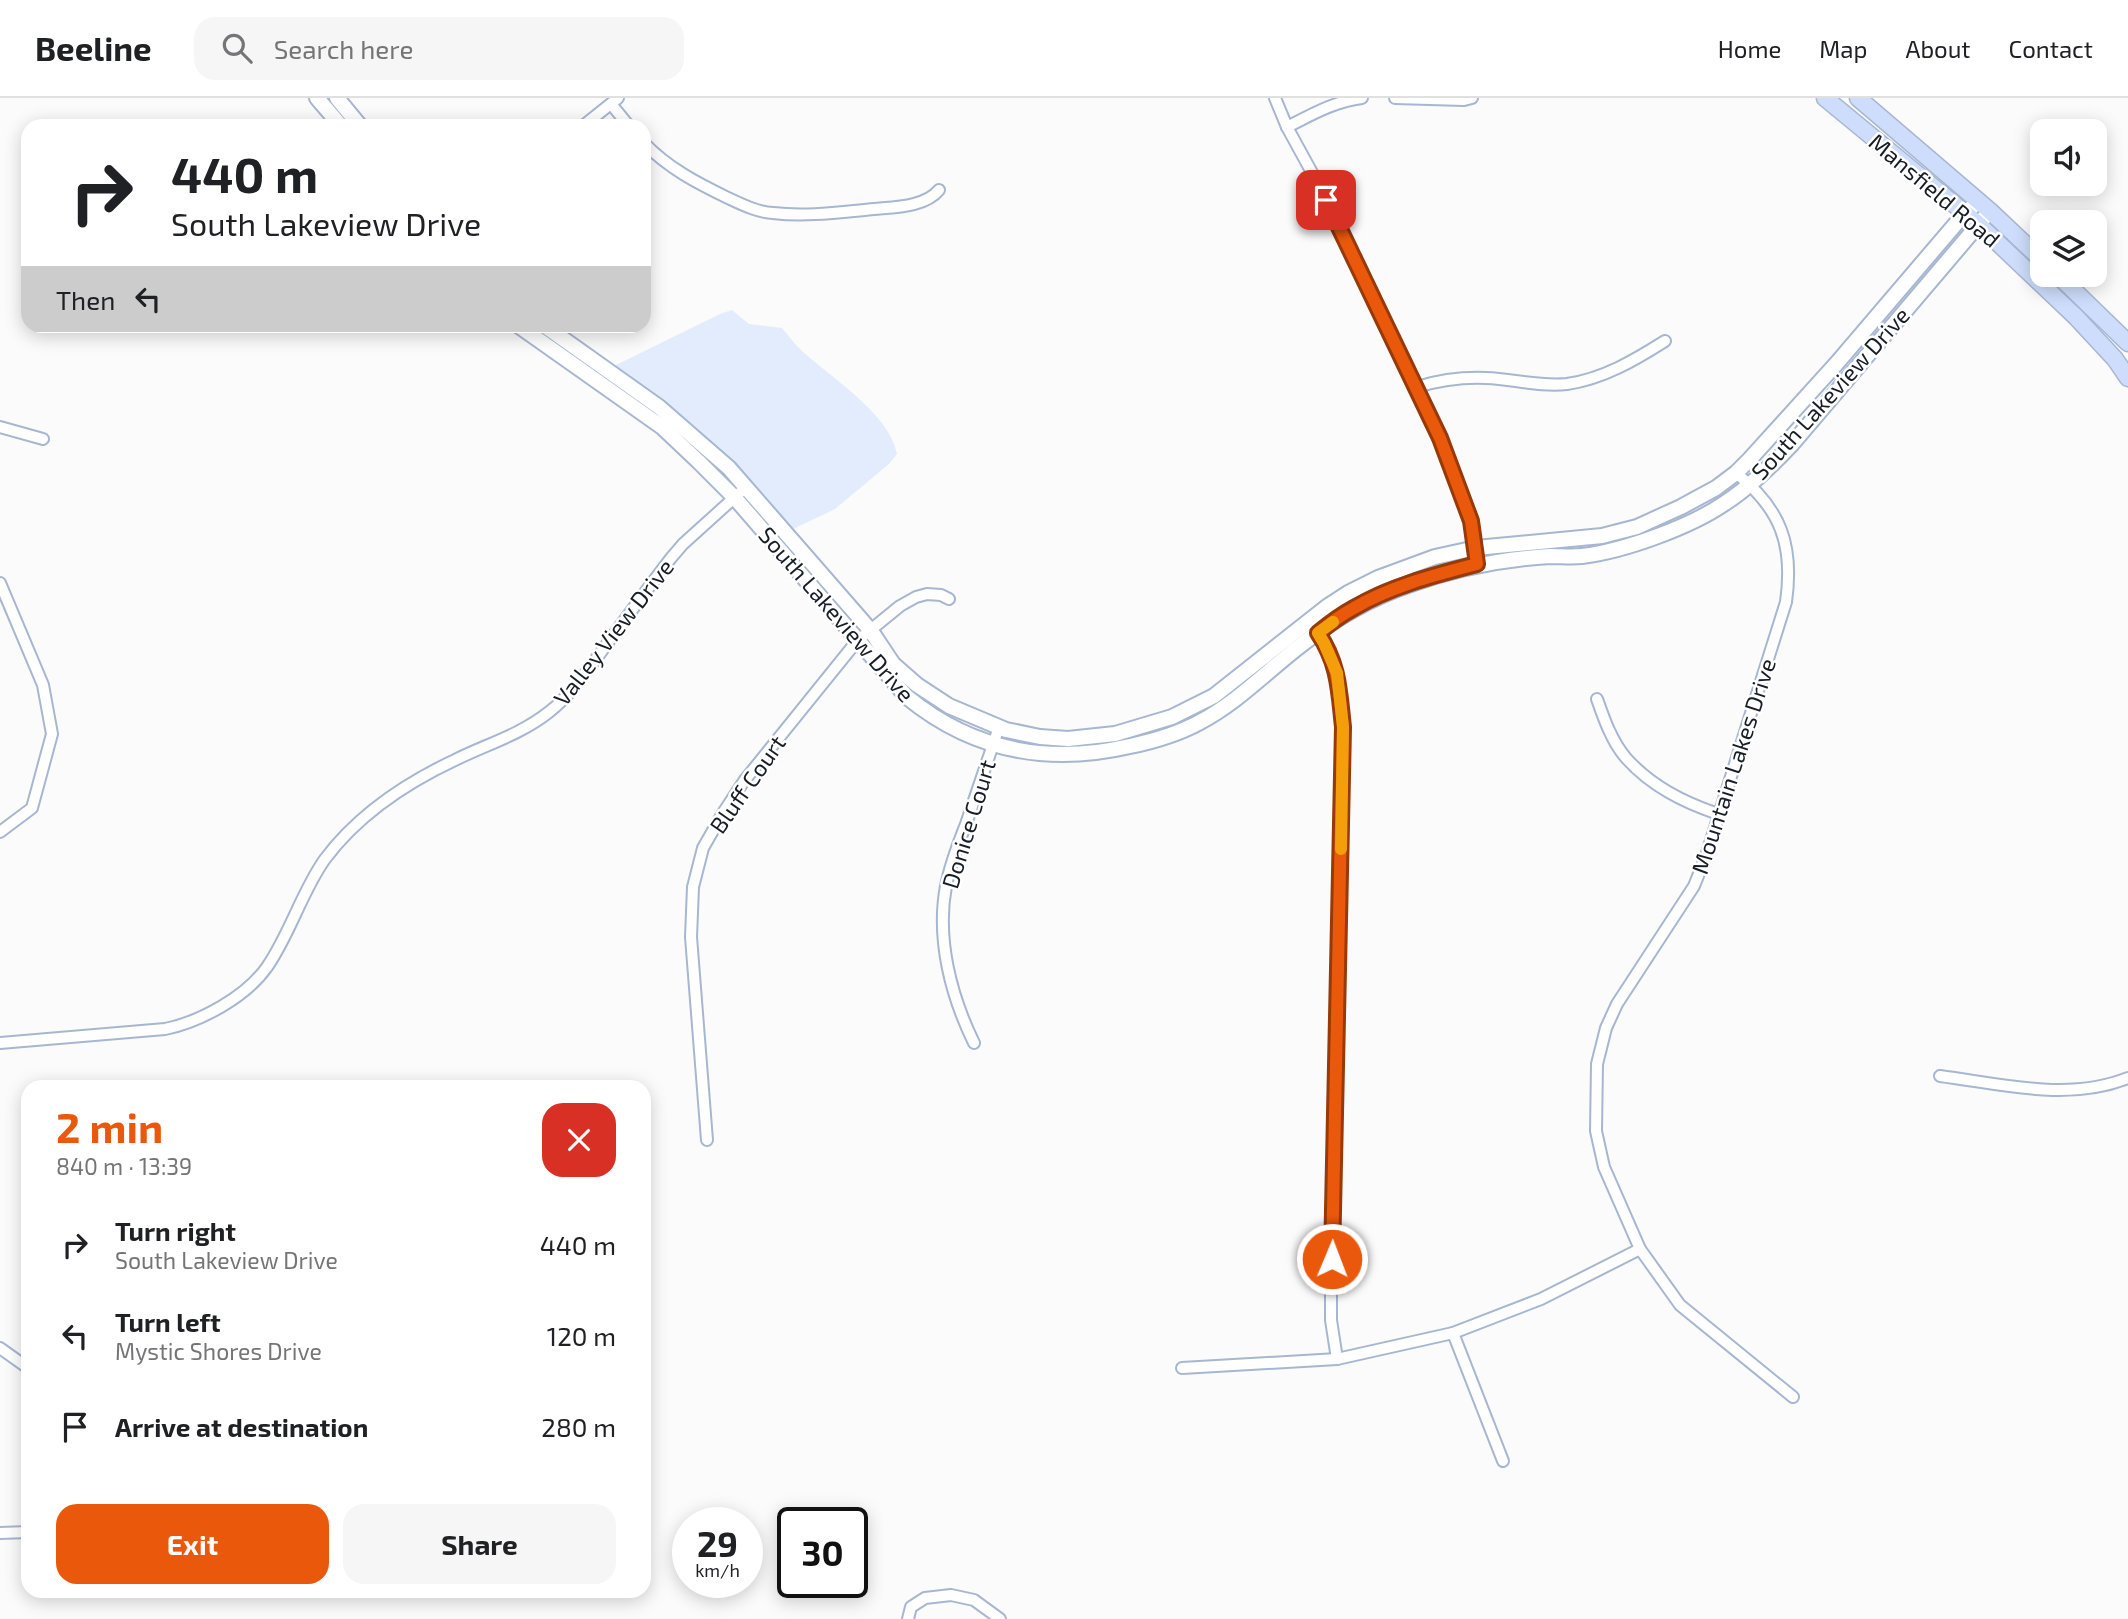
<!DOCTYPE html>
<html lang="en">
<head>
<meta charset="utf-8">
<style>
	body { margin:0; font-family:"Exo 2",sans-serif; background:#f6f6f6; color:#202124; height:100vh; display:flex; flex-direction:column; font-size:26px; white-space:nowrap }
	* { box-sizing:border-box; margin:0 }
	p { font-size:23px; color:#757577 }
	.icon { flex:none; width:38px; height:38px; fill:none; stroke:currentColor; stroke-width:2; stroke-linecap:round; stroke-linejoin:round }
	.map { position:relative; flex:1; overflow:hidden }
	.drawer { position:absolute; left:21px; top:982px; width:630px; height:518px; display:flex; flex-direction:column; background:#fff; border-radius:21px; box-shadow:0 4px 18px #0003 }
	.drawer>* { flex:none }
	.top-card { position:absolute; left:21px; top:21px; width:630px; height:214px; border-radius:21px; box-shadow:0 4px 18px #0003; background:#fff; color:#202124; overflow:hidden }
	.tools { position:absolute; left:2030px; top:21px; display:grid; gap:14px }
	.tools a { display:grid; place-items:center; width:77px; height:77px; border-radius:14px; background:#fff; box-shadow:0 4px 18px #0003; font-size:35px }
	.speed { position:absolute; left:672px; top:1409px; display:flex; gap:14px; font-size:35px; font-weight:700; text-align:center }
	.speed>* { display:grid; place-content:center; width:91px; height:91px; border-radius:50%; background:#fff; box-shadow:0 4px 18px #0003; line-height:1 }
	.speed small { font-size:18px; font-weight:400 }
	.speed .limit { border:4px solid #111; border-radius:10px; background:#fff; color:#111 }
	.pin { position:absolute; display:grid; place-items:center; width:60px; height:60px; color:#fff; margin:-30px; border-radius:14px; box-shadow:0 4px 10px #0006 }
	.me { position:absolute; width:77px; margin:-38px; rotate:1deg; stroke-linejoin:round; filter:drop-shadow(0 0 5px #0008) }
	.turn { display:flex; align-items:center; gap:24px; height:147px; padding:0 35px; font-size:32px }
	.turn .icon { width:91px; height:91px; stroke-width:2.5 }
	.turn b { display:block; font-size:49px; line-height:60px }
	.then { display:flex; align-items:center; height:66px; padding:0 35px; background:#0003; gap:14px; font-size:26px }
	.round { display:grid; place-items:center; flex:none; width:74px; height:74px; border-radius:21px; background:#f6f6f6 }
	.head { display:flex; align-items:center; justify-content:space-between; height:119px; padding:0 35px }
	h1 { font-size:42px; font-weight:700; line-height:52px; color:#ea580c }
	.primary-button { display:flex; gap:14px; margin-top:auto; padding:14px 35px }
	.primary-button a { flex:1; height:80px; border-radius:21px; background:#ea580c; color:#fff; font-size:28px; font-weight:700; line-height:80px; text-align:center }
	.primary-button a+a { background:#f6f6f6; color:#202124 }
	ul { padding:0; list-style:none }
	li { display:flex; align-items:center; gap:21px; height:91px; padding:0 35px }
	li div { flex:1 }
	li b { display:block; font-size:26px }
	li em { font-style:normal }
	header { display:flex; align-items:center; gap:42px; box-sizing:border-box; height:98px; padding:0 35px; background:#fff; border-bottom:2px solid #e0e0e0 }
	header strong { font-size:33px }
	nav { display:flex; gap:38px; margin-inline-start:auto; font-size:24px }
	.search { width:490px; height:63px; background:#f6f6f6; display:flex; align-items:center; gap:18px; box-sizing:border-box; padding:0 24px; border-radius:21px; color:#757577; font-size:26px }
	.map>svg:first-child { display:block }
	.green { fill:#e2ecfc }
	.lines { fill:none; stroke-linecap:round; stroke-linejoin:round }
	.minor-casing { stroke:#a7b6d1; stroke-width:14 }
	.tertiary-casing { stroke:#a7b6d1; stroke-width:18 }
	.secondary-casing { stroke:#a7b6d1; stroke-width:19 }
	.minor { stroke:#fff; stroke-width:10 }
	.tertiary { stroke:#fff; stroke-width:14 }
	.secondary { stroke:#cdddfb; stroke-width:16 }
	.route-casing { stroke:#983908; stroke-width:18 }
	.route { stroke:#ea580c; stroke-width:12 }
	.slow { stroke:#f59e0b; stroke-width:12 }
	.labels { text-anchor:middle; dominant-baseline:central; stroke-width:5; stroke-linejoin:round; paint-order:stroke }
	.street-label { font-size:23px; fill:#171d27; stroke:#fff }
</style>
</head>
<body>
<header>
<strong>Beeline</strong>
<div class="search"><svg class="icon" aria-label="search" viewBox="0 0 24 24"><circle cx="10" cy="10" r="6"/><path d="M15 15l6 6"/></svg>Search here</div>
<nav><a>Home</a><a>Map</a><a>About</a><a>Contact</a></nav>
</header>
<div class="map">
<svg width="2128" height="1521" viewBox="0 0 2128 1521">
	<rect width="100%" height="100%" fill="#fbfbfb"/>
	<!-- green -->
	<path class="green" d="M732,212L749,226L782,230C788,237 793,244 800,251C829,279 889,314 897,356L889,366L835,411L791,432C754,391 717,348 675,312C656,296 634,282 614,268L720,216Z"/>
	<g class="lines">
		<!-- minor casing -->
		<g class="minor-casing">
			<g id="minor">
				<polyline points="1275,0 1287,29 1316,82 1440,340 1471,423 1477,466"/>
				<polyline points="1395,0 1464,2 1472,0"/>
				<polyline points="611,6 629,28"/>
				<polyline points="583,28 618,0"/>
				<path d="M1287,29C1311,17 1335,3 1362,0"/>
				<path d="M644,45C668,70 697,85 728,100C743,107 757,114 773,115C807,119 841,114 874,111C895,109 925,109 939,92"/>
				<path d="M1417,289C1440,282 1462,279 1486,280C1513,281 1540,289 1567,286C1603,281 1635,262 1665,243"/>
				<polyline points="0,329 43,341"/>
				<path d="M1736,375C1781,411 1794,447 1786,504L1706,758L1694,788L1617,906L1606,930L1597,966L1596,1033L1604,1069L1640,1151L1680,1207L1793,1299"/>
				<polyline points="0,485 43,587 52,636 32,710 0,734"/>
				<path d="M1314,530C1339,557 1339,595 1343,630L1331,1189V1222L1337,1261"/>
				<path d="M1597,601C1604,621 1612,644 1626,660C1651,688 1683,704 1718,716"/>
				<path d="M0,945L165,931C200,924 246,899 267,869C290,836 302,793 325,761C358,717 406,685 455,662C487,646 520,637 549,614C571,597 588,572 604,550C626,520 648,490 671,460L683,446L745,390"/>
				<path d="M974,945C951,898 936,841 946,788C950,767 958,746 966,726C977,694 988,662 999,629"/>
				<path d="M1940,978C2002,986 2068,1004 2128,980"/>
				<polyline points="707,1042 691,839 693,789 703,750 723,715 744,683 857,543 900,508 916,499 927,496 941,497 949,501"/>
				<polyline points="1453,1235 1503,1363"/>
				<polyline points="0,1250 28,1270"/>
				<polyline points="1182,1270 1337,1261 1453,1235 1541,1201 1640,1151"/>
				<polyline points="0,1435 28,1434"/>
				<polyline points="908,1521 911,1509 925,1500 951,1497 974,1502 1000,1521"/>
			</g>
		</g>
		<!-- tertiary casing -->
		<g class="tertiary-casing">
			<g id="tertiary">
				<polyline points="317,0 341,28"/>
				<polyline points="337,0 360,28"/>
				<path d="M519,228L662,329L698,363L735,400L907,599C973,653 1048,667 1130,648C1154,643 1178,636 1200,624C1238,604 1267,573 1301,547C1335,520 1369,500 1411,486C1456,470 1503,461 1550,458C1561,458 1572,459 1582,458C1624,453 1690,429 1725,405C1750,389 1772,367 1792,346L1990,113"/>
				<polyline points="545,228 659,309 729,370 871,533 893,566 917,587 949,608 1006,632 1040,639 1068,641 1115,636 1172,619 1214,598 1328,508 1348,495 1378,480 1435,459 1476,450 1602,438 1637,429 1681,409 1716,390 1736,375 1750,361 1837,265 1965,115 1979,103"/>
			</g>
		</g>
		<!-- secondary casing -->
		<g class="secondary-casing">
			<g id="secondary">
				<polyline points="1825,0 1978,126 2076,219 2115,261 2128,280"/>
				<polyline points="1858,0 1990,113 2042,162"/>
				<polyline points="2058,177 2128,245"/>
			</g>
		</g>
		<!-- minor -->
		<use href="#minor" class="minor"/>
		<!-- tertiary -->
		<use href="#tertiary" class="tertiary"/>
		<!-- secondary -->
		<use href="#secondary" class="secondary"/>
	</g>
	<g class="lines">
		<!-- route casing -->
		<g class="route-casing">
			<path id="route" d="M1326,102L1440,340L1471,423L1477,466C1435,477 1391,488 1354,510C1341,517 1329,526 1318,535C1339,566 1339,593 1343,629L1332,1161"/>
		</g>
		<!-- route -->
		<use href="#route" class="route"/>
		<!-- slow -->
		<polyline class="slow" points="1333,524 1318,535 1324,545 1337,575 1343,629 1341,751"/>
	</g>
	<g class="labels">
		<!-- street labels -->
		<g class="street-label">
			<text transform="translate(1935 92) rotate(40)">Mansfield Road</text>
			<text transform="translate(1830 295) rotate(-48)">South Lakeview Drive</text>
			<text transform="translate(837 516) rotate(49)">South Lakeview Drive</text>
			<text transform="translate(613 534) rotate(-52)">Valley View Drive</text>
			<text transform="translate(1733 668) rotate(-72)">Mountain Lakes Drive</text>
			<text transform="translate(747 686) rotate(-55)">Bluff Court</text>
			<text transform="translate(968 726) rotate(-73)">Donice Court</text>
		</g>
	</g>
</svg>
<div class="tools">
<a><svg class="icon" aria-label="sound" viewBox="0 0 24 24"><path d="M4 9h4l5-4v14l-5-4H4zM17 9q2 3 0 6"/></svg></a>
<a><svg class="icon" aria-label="layers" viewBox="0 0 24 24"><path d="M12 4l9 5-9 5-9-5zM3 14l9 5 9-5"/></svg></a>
</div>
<div class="speed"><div>29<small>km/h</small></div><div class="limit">30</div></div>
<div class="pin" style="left:1326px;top:102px;background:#d93025"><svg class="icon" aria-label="arrive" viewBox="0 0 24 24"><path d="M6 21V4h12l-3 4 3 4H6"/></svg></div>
<svg class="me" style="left:1332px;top:1161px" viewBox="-20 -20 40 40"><circle r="17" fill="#ea580c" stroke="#fff" stroke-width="3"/><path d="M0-11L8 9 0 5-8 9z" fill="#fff"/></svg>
<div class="top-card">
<div class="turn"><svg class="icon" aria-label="right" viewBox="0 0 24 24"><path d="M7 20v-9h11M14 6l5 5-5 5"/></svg><div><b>440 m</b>South Lakeview Drive</div></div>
<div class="then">Then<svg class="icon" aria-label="left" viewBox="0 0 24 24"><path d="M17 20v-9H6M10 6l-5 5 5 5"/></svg></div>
</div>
<section class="drawer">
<div class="head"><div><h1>2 min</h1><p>840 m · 13:39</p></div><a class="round" style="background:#d93025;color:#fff"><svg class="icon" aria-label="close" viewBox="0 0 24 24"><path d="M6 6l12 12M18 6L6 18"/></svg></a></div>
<ul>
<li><svg class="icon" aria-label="right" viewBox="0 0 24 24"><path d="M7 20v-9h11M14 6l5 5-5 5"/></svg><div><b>Turn right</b><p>South Lakeview Drive</p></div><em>440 m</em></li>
<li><svg class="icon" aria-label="left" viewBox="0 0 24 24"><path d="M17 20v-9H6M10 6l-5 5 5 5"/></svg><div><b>Turn left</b><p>Mystic Shores Drive</p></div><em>120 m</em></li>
<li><svg class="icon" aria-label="arrive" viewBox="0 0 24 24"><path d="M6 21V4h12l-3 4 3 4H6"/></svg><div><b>Arrive at destination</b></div><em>280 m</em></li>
</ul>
<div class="primary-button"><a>Exit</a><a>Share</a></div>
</section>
</div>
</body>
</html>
